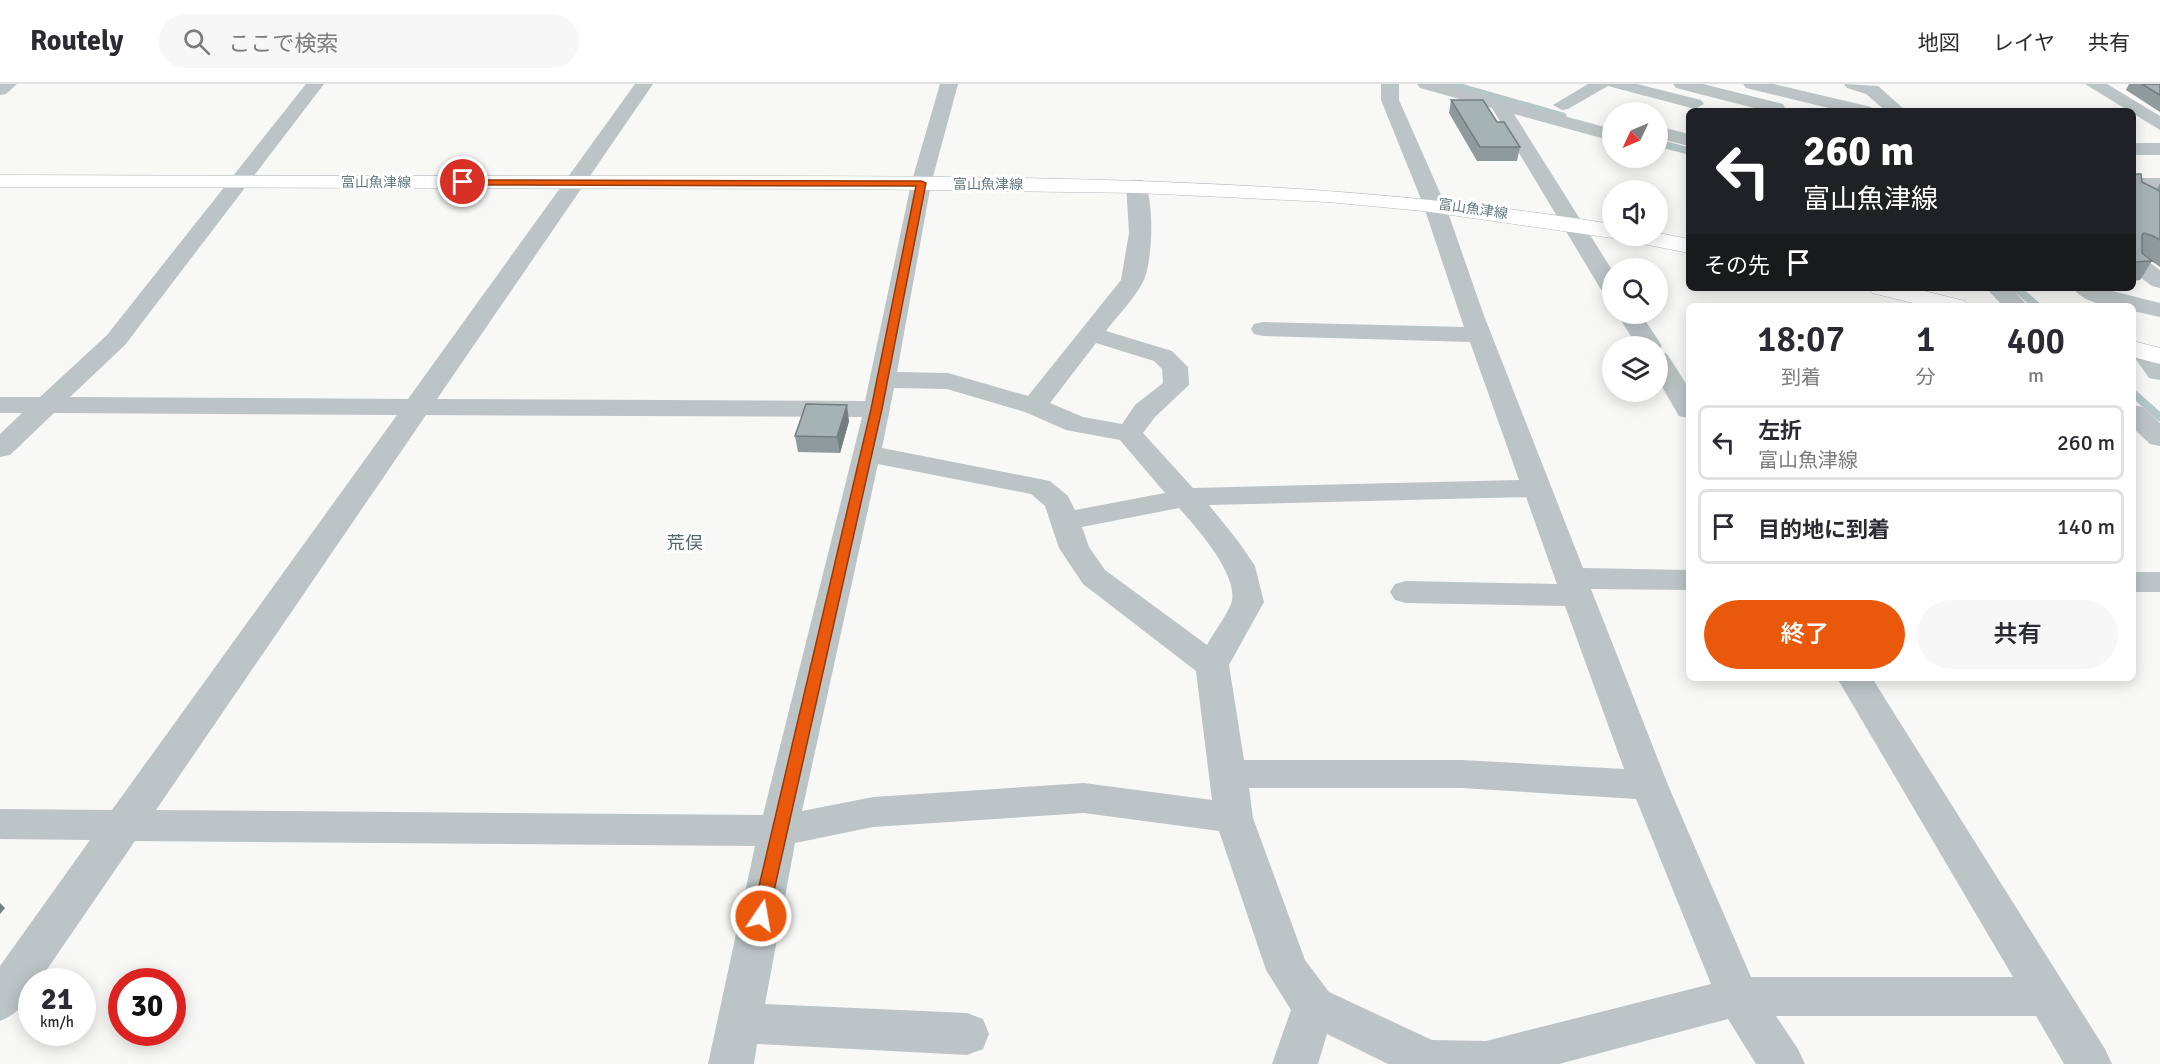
<!DOCTYPE html>
<html lang="ja">
<head>
<meta charset="utf-8">
<style>
	body { margin:0; font-family:Signika,"Noto Sans JP",sans-serif; background:#f7f7f7; color:#2b2b33; height:100vh; display:flex; flex-direction:column; font-size:22px; white-space:nowrap }
	* { box-sizing:border-box; margin:0 }
	p { font-size:20px; color:#7c7c81 }
	.icon { flex:none; width:33px; height:33px; fill:none; stroke:currentColor; stroke-width:2; stroke-linecap:round; stroke-linejoin:round }
	.map { position:relative; flex:1; overflow:hidden }
	.drawer { position:absolute; left:1686px; top:219px; width:450px; height:378px; display:flex; flex-direction:column; background:#fff; border-radius:9px; box-shadow:0 3px 15px #0003 }
	.drawer>* { flex:none }
	.top-card { position:absolute; left:1686px; top:24px; width:450px; height:183px; border-radius:9px; box-shadow:0 3px 15px #0003; background:#202124; color:#fff; overflow:hidden }
	.needle { width:39px; rotate:226deg }
	.tools { position:absolute; left:1602px; top:18px; display:grid; gap:12px }
	.tools a { display:grid; place-items:center; width:66px; height:66px; border-radius:50%; background:#fff; box-shadow:0 3px 15px #0003; font-size:30px }
	.speed { position:absolute; left:18px; top:884px; display:flex; gap:12px; font-size:30px; font-weight:700; text-align:center }
	.speed>* { display:grid; place-content:center; width:78px; height:78px; border-radius:50%; background:#fff; box-shadow:0 3px 15px #0003; line-height:1 }
	.speed small { font-size:15px; font-weight:400 }
	.speed .limit { border:9px solid #d22; background:#fff; color:#111 }
	.pin { position:absolute; display:grid; place-items:center; width:51px; height:51px; color:#fff; margin:-26px; border:3px solid #fff; border-radius:50%; box-shadow:0 2px 6px #0007 }
	.me { position:absolute; width:66px; margin:-33px; rotate:12deg; stroke-linejoin:round; filter:drop-shadow(0 0 4px #0008) }
	.turn { display:flex; align-items:center; gap:21px; height:126px; padding:0 18px; font-size:27px }
	.turn .icon { width:78px; height:78px; stroke-width:2.5 }
	.turn b { display:block; font-size:42px; line-height:51px }
	.then { display:flex; align-items:center; height:57px; padding:0 18px; background:#0003; gap:12px; font-size:22px }
	.eta { display:flex; justify-content:space-evenly; align-items:center; height:102px; text-align:center }
	.eta b { font-size:36px; font-weight:600; line-height:42px }
	.button { display:flex; gap:12px; margin-top:auto; padding:12px 18px }
	.button a { flex:1; height:69px; border-radius:36px; background:#ea580c; color:#fff; font-size:24px; font-weight:600; line-height:69px; text-align:center }
	.button a+a { background:#f7f7f7; color:#2b2b33 }
	ul { padding:0; list-style:none }
	li { display:flex; align-items:center; gap:18px; height:75px; margin:0 12px 9px; padding:0 6px; border:3px solid #e1e1e2; border-radius:9px }
	li div { flex:1 }
	li b { display:block; font-size:22px }
	li em { font-style:normal }
	header { display:flex; align-items:center; gap:36px; box-sizing:border-box; height:84px; padding:0 30px; background:#fff; border-bottom:2px solid #e1e1e2 }
	header strong { font-size:28px }
	nav { display:flex; gap:33px; margin-inline-start:auto; font-size:21px }
	.search { width:420px; height:54px; background:#f7f7f7; display:flex; align-items:center; gap:15px; box-sizing:border-box; padding:0 21px; border-radius:33px; color:#7c7c81; font-size:22px }
	.map>svg:first-child { display:block }
	.lines { fill:none; stroke-linecap:round; stroke-linejoin:round }
	.stream-far1 { stroke:#b5c7c7; stroke-width:7 }
	.stream { stroke:#b5c7c7; stroke-width:8 }
	.major-casing { stroke:#b0b8bb; stroke-width:1 }
	.minor { fill:#bcc4c6; fill-rule:evenodd }
	.major { fill:#fff; fill-rule:evenodd }
	.wall { fill:#8f9a9c }
	.shaded-wall { fill:#747d7f }
	.building { fill:#a6b3b5; stroke:#747d7f; stroke-width:1.5 }
	.route { fill:#ea580c; stroke:#983908; stroke-width:1.5 }
	.labels { text-anchor:middle; dominant-baseline:central; stroke-width:6; stroke-linejoin:round; paint-order:stroke }
	.far-street-label { font-size:14px; fill:#637a81; stroke:#fff }
	.neighbourhood-label { font-size:18px; fill:#55676c; stroke:#fff }
</style>
</head>
<body>
<header>
<strong>Routely</strong>
<div class="search"><svg class="icon" aria-label="search" viewBox="0 0 24 24"><circle cx="10" cy="10" r="6"/><path d="M15 15l6 6"/></svg>ここで検索</div>
<nav><a>地図</a><a>レイヤ</a><a>共有</a></nav>
</header>
<div class="map">
<svg width="2160" height="980" viewBox="0 0 2160 980">
	<rect width="100%" height="100%" fill="#f8f8f6"/>
	<g class="lines">
		<!-- stream-far1 -->
		<g class="stream-far1">
			<polyline points="1450,0 1563,32"/>
			<polyline points="1658,59 1689,67"/>
		</g>
		<!-- stream -->
		<g class="stream">
			<polyline points="2016,204 2037,222"/>
			<polyline points="2133,309 2160,333"/>
		</g>
		<!-- major casing -->
		<g class="major-casing">
			<g id="major">
				<path d="M0,91C262,92 525,92 787,92C1064,93 1339,95 1612,140V152H1620L1612,154L1423,127L1328,118L1139,109L852,105L0,103Z"/>
				<polygon points="1658,149 1689,155 1689,169 1628,157 1624,152 1658,152"/>
				<polygon points="1869,204 1912,204 1965,217 1969,222 1925,222 1872,209"/>
				<polygon points="2133,257 2160,264 2160,280 2133,273"/>
			</g>
		</g>
		<!-- minor -->
		<g class="minor">
			<polygon points="0,0 17,0 6,10 0,11"/>
			<path d="M306,0H324L125,261L70,313L408,315L635,0H653L437,315L865,317L911,100L940,0H958L931,100L897,288L948,289L1028,312L1121,196L1129,149L1126,100L1129,96H1143C1155,113 1153,179 1143,198C1134,215 1118,231 1106,247L1172,267L1188,283L1189,301L1155,333L1143,349L1193,404L1519,396L1470,258L1263,252L1254,250L1251,245L1254,240L1263,238L1464,243L1423,120L1381,16V0H1399V16L1445,120L1483,229L1583,484L1689,486V506L1591,505L1668,701L1751,893H2013L1837,594H1872L2105,965L2112,980H2064L2036,932H1776L1798,965L1805,980H1756L1728,935L1559,980H1388L1327,950L1318,980H1272L1291,926L1266,886L1219,747L1084,729L873,743L795,759L765,920L967,929L983,935L989,950L983,965L967,971L757,960L754,980H708L755,762L135,757L39,897H32C32,917 17,930 0,937V882L90,756L0,755V725L112,726L397,331L54,329L10,371L0,373V350L22,329H0V313H40L107,251ZM1096,259L1154,277L1162,285L1163,299L1135,321L1122,340L1083,333L1050,319ZM894,304L947,305L1025,328L1066,346L1120,356L1165,409L1075,426L1068,412L1050,397L882,364ZM426,331L862,333L763,731L156,726ZM878,380L1031,410L1045,422L1059,464L1083,500L1196,587L1212,716L1084,699L873,713L802,727ZM1526,413L1557,500L1406,497L1395,500L1390,508L1395,516L1406,519L1565,522L1624,685L1462,676H1244L1229,581L1264,518L1255,482L1238,457L1209,421ZM1179,424C1196,443 1241,493 1231,520C1225,534 1214,548 1207,561L1105,486L1089,463L1082,443ZM1249,704H1462L1636,715L1711,900L1486,957L1432,956L1329,908L1305,876L1253,734Z"/>
			<polygon points="1417,0 1446,0 1612,45 1612,57 1514,30 1612,186 1612,211 1604,209 1600,204 1492,24 1420,4"/>
			<polygon points="1588,0 1637,0 1701,16 1704,20 1695,25 1608,2 1568,25 1562,26 1553,21"/>
			<polygon points="1673,0 1703,0 1783,20 1785,24 1783,27 1766,27 1676,4"/>
			<polygon points="1743,0 1774,0 1871,23 1873,27 1841,27 1746,4"/>
			<polygon points="1844,0 1878,2 1906,27 1886,27 1866,10 1847,4"/>
			<polygon points="2085,0 2107,0 2160,32 2160,46"/>
			<polygon points="1658,42 1689,50 1689,62 1658,54"/>
			<rect x="2133" y="59" width="27" height="12"/>
			<rect x="2133" y="94" width="27" height="12"/>
			<polygon points="2133,170 2141,172 2160,186 2160,204 2152,202 2133,188"/>
			<polygon points="1986,204 2011,204 2028,222 2003,222"/>
			<path d="M2073,204H2100L2160,219V233L2133,227V222C2113,222 2086,222 2073,204Z"/>
			<polygon points="1617,230 1641,230 1662,262 1658,267 1658,262 1637,262"/>
			<polygon points="2143,259 2152,262 2160,273 2160,296 2149,294 2133,271 2134,262"/>
			<polygon points="1658,267 1667,270 1689,304 1689,334 1679,332 1658,296"/>
			<polygon points="2133,321 2143,323 2160,339 2160,362 2150,360 2133,344"/>
			<rect x="2133" y="488" width="27" height="20"/>
		</g>
		<!-- major -->
		<use href="#major" class="major"/>
	</g>
	<!-- wall -->
	<g class="wall">
		<polygon points="2129,0 2160,0 2160,28 2126,6"/>
		<polygon points="1451,16 1497,38 1520,63 1517,77 1477,77 1449,29"/>
		<polygon points="2133,90 2142,98 2157,105 2160,99 2160,183 2150,176 2152,177 2140,196 2133,197"/>
		<polygon points="849,337 840,369 798,368 795,352"/>
	</g>
	<!-- shaded-wall -->
	<g class="shaded-wall">
		<polygon points="847,321 849,337 840,369 837,353"/>
		<polygon points="0,819 5,824 0,830"/>
	</g>
	<!-- building -->
	<g class="building">
		<polygon points="2142,0 2160,0 2160,11"/>
		<polygon points="1451,16 1483,16 1497,38 1504,38 1520,63 1480,63"/>
		<polygon points="2133,90 2141,90 2142,98 2160,107 2160,156 2153,152 2144,149 2142,151 2142,169 2152,177 2133,178"/>
		<polygon points="806,320 847,321 837,353 795,352"/>
	</g>
	<!-- route -->
	<polygon class="route" points="460,96 921,97 926,99 882,325 767,838 761,840 754,838 752,832 871,325 916,102 463,101 460,100"/>
	<g class="labels">
		<!-- far-street labels -->
		<g class="far-street-label">
			<text x="376" y="98">富山魚津線</text>
			<text x="988" y="100">富山魚津線</text>
			<text transform="translate(1473 125) rotate(8)">富山魚津線</text>
		</g>
		<!-- neighbourhood labels -->
		<g class="neighbourhood-label">
			<text x="685" y="459">荒俣</text>
		</g>
	</g>
</svg>
<div class="tools">
<a><svg class="needle" viewBox="-14 -14 28 28"><path d="M0-13l5 13h-10z" fill="#e53935"/><path d="M0 13l5-13h-10z" fill="#7c7c81"/></svg></a>
<a><svg class="icon" aria-label="sound" viewBox="0 0 24 24"><path d="M4 9h4l5-4v14l-5-4H4zM17 9q2 3 0 6"/></svg></a>
<a><svg class="icon" aria-label="search" viewBox="0 0 24 24"><circle cx="10" cy="10" r="6"/><path d="M15 15l6 6"/></svg></a>
<a><svg class="icon" aria-label="layers" viewBox="0 0 24 24"><path d="M12 4l9 5-9 5-9-5zM3 14l9 5 9-5"/></svg></a>
</div>
<div class="speed"><div>21<small>km/h</small></div><div class="limit">30</div></div>
<div class="pin" style="left:463px;top:98px;background:#d93025"><svg class="icon" aria-label="arrive" viewBox="0 0 24 24"><path d="M6 21V4h12l-3 4 3 4H6"/></svg></div>
<svg class="me" style="left:761px;top:832px" viewBox="-20 -20 40 40"><circle r="17" fill="#ea580c" stroke="#fff" stroke-width="3"/><path d="M0-11L8 9 0 5-8 9z" fill="#fff"/></svg>
<div class="top-card">
<div class="turn"><svg class="icon" aria-label="left" viewBox="0 0 24 24"><path d="M17 20v-9H6M10 6l-5 5 5 5"/></svg><div><b>260 m</b>富山魚津線</div></div>
<div class="then">その先<svg class="icon" aria-label="arrive" viewBox="0 0 24 24"><path d="M6 21V4h12l-3 4 3 4H6"/></svg></div>
</div>
<section class="drawer">
<div class="eta">
<div><b>18:07</b><p>到着</p></div>
<div><b>1</b><p>分</p></div>
<div><b>400</b><p>m</p></div>
</div>
<ul>
<li><svg class="icon" aria-label="left" viewBox="0 0 24 24"><path d="M17 20v-9H6M10 6l-5 5 5 5"/></svg><div><b>左折</b><p>富山魚津線</p></div><em>260 m</em></li>
<li><svg class="icon" aria-label="arrive" viewBox="0 0 24 24"><path d="M6 21V4h12l-3 4 3 4H6"/></svg><div><b>目的地に到着</b></div><em>140 m</em></li>
</ul>
<div class="button"><a>終了</a><a>共有</a></div>
</section>
</div>
</body>
</html>
